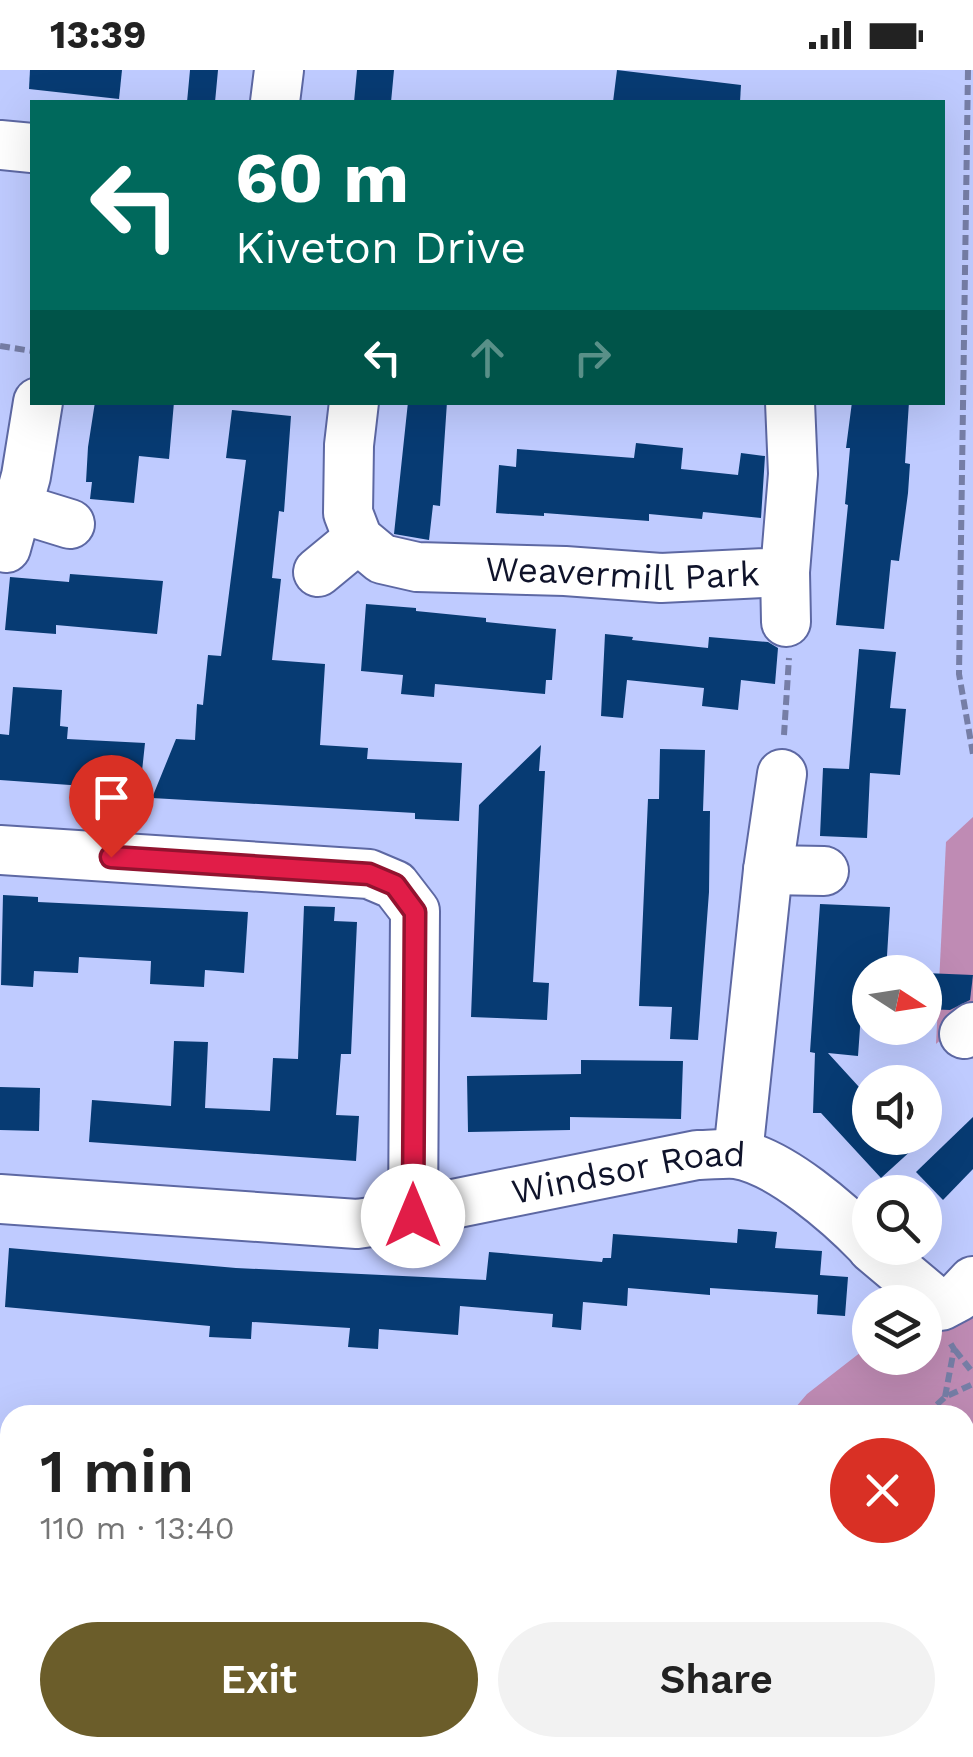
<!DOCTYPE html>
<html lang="en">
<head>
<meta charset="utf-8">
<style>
	body { margin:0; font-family:"Work Sans",sans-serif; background:#f2f2f2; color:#222; height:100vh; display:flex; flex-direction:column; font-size:38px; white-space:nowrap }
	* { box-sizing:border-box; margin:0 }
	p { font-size:32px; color:#767676 }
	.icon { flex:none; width:55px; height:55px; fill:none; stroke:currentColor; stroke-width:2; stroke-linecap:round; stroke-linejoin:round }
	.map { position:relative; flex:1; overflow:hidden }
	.panel { position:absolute; left:0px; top:1335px; width:975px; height:352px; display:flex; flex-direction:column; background:#fff; border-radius:30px 30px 0 0; box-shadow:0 10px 40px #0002 }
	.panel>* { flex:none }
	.guide { position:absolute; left:30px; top:30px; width:915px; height:305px; border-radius:0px; box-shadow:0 10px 40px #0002; background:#00695c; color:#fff; overflow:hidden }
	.needle { width:65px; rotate:102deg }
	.buttons { position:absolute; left:852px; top:885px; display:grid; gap:20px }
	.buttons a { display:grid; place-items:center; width:90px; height:90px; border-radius:50%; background:#fff; box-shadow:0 10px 40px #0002; font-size:50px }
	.pin { position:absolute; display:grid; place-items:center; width:85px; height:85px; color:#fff; margin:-102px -42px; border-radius:50% 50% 50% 0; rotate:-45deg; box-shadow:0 0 10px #0007 }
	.pin .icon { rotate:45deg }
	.me { position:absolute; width:110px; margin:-55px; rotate:0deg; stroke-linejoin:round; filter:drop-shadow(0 0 8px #0008) }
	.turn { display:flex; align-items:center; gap:35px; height:210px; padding:0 40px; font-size:45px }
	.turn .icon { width:130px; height:130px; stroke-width:2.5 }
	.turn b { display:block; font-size:70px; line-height:85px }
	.lanes { display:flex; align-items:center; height:95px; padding:0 40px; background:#0003; justify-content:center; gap:50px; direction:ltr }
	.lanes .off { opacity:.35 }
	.round { display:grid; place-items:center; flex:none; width:105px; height:105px; border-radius:52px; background:#f2f2f2 }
	.overview { display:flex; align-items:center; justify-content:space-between; height:170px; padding:0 40px }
	h1 { font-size:60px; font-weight:600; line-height:75px }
	.button { display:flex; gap:20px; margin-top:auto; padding:20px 40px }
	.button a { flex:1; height:115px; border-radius:60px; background:#6b5d2a; color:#fff; font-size:40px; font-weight:600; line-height:115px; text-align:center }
	.button a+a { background:#f2f2f2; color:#222 }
	.status { display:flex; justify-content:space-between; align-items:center; height:70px; padding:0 50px; background:#fff; direction:ltr }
	.status svg { height:28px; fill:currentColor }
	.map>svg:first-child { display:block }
	.green { fill:#bf8bb4 }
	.building { fill:#073b73 }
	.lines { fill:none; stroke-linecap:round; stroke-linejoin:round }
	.minor-casing { stroke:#5d68a3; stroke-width:52 }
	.path { stroke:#767ea6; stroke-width:6; stroke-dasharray:10 5; stroke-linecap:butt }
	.minor { stroke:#fff; stroke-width:48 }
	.route-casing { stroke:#92132f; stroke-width:25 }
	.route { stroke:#e11d48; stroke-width:18 }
	.labels { text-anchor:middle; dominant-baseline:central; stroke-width:10; stroke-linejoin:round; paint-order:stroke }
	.street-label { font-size:35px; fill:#0f132a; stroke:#d3d9f4 }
</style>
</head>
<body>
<div class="status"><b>13:39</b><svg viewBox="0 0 49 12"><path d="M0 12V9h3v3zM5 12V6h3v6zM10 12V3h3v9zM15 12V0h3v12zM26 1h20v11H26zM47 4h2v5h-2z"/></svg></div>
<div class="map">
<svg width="973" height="1687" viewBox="0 0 973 1687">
	<rect width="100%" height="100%" fill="#bfcbff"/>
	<!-- green -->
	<g class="green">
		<polygon points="973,747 973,941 936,974 946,772"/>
		<polygon points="973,1223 973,1687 385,1687 401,1678 965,1678 965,1345 789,1345 807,1324 870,1275 870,1288 925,1288 925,1255 939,1259"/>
	</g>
	<!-- building -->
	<g class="building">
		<polygon points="30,0 122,0 119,29 29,19"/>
		<polygon points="190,0 218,0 215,32 187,32"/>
		<polygon points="357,0 394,0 391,32 354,32"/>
		<polygon points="617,0 741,15 740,32 613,32"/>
		<polygon points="95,332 174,332 169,389 139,386 134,433 90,429 92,412 86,412 88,377"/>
		<polygon points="408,332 447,332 440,436 433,435 429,470 394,464"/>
		<polygon points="852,332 909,332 905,393 910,394 908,423 899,491 891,490 884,559 836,555 848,435 845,434 850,378 846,378"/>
		<polygon points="232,340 291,346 284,442 279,441 272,508 281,509 272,590 325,594 320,675 368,678 367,689 462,693 459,751 415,749 415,743 152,728 176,669 195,670 197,634 203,635 208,585 221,586 246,390 226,388"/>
		<polygon points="636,373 683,378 681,399 738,405 741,383 765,386 761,448 703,442 702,449 649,444 649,451 544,443 544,446 496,443 499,395 516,397 517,379 634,388"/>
		<polygon points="70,504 163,511 157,564 56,555 56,564 5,560 10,507 69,512"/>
		<polygon points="366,534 416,538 416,541 486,548 486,552 556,559 552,610 546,610 545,624 435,614 434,627 401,624 403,605 361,601"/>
		<polygon points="605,564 633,567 632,570 708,578 709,567 768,572 778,578 775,614 741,610 738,640 702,636 704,618 627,610 623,648 601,646"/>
		<polygon points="859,579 896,582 890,638 906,639 900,705 870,703 867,768 820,766 823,698 849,699"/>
		<polygon points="13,617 62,620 60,656 68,657 67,669 145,673 140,720 0,710 0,664 9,665"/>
		<polygon points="541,675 539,701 545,701 533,912 549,913 547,950 471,947 479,735"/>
		<polygon points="660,679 705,680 703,741 710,741 709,822 698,970 670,969 672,937 639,936 648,729 659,729"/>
		<polygon points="3,825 38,827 38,832 248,842 244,903 205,900 204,917 150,914 151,891 79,887 78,903 34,901 33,917 1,915"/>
		<polygon points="820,834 890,837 886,902 864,902 858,986 828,983 870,1029 870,1068 925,1068 881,1108 821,1043 813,1043 815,983 810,982"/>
		<polygon points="304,836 335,837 334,851 357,852 351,984 341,984 336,1045 359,1046 356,1091 89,1072 92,1030 171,1036 174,971 208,972 205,1038 270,1041 273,988 298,989"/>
		<polygon points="925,903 973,905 970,930 950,940 925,939"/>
		<polygon points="581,990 683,991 681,1049 570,1047 570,1060 468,1062 467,1006 581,1004"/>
		<polygon points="0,1017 40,1018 39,1061 0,1060"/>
		<polygon points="973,1047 973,1099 943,1130 916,1102"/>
		<polygon points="738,1159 777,1162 775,1178 822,1181 820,1205 848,1207 845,1246 817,1244 818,1225 710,1218 710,1225 628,1218 627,1236 583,1232 581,1260 552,1257 553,1244 460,1236 458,1265 379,1259 378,1279 348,1277 350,1258 252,1252 251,1269 209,1267 210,1256 5,1237 9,1178 236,1198 486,1210 489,1182 602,1192 603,1188 611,1188 613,1164 737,1173"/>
	</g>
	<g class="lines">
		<!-- minor casing -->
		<g class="minor-casing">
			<g id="minor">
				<polyline points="275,32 279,0"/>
				<polyline points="0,75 32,78"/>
				<path id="s1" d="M354,332L349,375L348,443L358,469L382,489L417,497L565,501L661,508L785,502L793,404L790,332"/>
				<polyline points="18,438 70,454"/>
				<polyline points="6,478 26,406 38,332"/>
				<polyline points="318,502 358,469"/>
				<polyline points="785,502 786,552"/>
				<polyline points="0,780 369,804 395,815 415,841 413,1146"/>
				<polyline points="768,800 824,801"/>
				<polyline points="964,964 973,957"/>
				<polyline points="738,1084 768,800 782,704"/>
				<path id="s2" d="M0,1129L357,1154L413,1146L443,1136L697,1085C710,1085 724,1083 736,1084C780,1091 840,1144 870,1175"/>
				<polyline points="872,1178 941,1236 958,1227 973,1211"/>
			</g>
		</g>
		<!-- path -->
		<g class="path">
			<polyline points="968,0 959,604 973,684"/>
			<polyline points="0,276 32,281"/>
			<polyline points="784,665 789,588"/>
			<polyline points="955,1280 973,1303"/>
			<polyline points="945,1327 954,1279 949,1271"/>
			<polyline points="926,1345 945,1327 973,1314"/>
			<polyline points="965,1518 973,1504"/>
			<polyline points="475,1687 489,1678"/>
			<polyline points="627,1687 634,1678"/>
			<polyline points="875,1687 880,1678"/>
		</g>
		<!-- minor -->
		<use href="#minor" class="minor"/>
	</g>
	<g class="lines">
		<!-- route casing -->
		<g class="route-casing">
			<polyline id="route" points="111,787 369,804 395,815 415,842 413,1146"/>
		</g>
		<!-- route -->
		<use href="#route" class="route"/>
	</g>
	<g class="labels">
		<!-- street labels -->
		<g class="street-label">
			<text stroke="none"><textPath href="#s1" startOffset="412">Weavermill Park</textPath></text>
			<text stroke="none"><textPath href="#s2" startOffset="635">Windsor Road</textPath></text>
		</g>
	</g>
</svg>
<div class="buttons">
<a><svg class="needle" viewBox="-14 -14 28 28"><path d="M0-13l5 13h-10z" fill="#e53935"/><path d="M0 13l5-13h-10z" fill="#767676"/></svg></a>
<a><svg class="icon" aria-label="sound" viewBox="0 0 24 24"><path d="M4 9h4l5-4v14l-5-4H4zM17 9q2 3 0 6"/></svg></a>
<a><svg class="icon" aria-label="search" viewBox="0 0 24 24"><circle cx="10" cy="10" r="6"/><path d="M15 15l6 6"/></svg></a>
<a><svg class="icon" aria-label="layers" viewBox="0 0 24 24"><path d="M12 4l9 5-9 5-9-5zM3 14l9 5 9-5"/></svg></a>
</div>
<div class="pin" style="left:111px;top:787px;background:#d93025"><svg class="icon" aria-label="arrive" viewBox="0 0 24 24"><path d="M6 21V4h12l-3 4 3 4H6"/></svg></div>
<svg class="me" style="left:413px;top:1146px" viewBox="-20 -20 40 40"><circle r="19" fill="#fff"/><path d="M0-13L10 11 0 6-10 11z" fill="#e11d48"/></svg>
<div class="guide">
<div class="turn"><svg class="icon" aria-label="left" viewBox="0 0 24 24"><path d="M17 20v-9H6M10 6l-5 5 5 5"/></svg><div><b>60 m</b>Kiveton Drive</div></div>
<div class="lanes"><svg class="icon" aria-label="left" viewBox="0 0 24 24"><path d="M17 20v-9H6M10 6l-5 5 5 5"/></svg><svg class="icon off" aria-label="ahead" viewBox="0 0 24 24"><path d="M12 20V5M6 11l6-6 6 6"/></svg><svg class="icon off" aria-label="right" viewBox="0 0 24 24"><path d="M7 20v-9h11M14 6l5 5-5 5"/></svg></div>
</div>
<section class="panel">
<div class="overview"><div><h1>1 min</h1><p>110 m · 13:40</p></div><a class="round" style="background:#d93025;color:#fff"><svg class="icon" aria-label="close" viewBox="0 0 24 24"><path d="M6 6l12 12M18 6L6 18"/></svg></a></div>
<div class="button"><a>Exit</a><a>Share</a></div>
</section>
</div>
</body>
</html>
